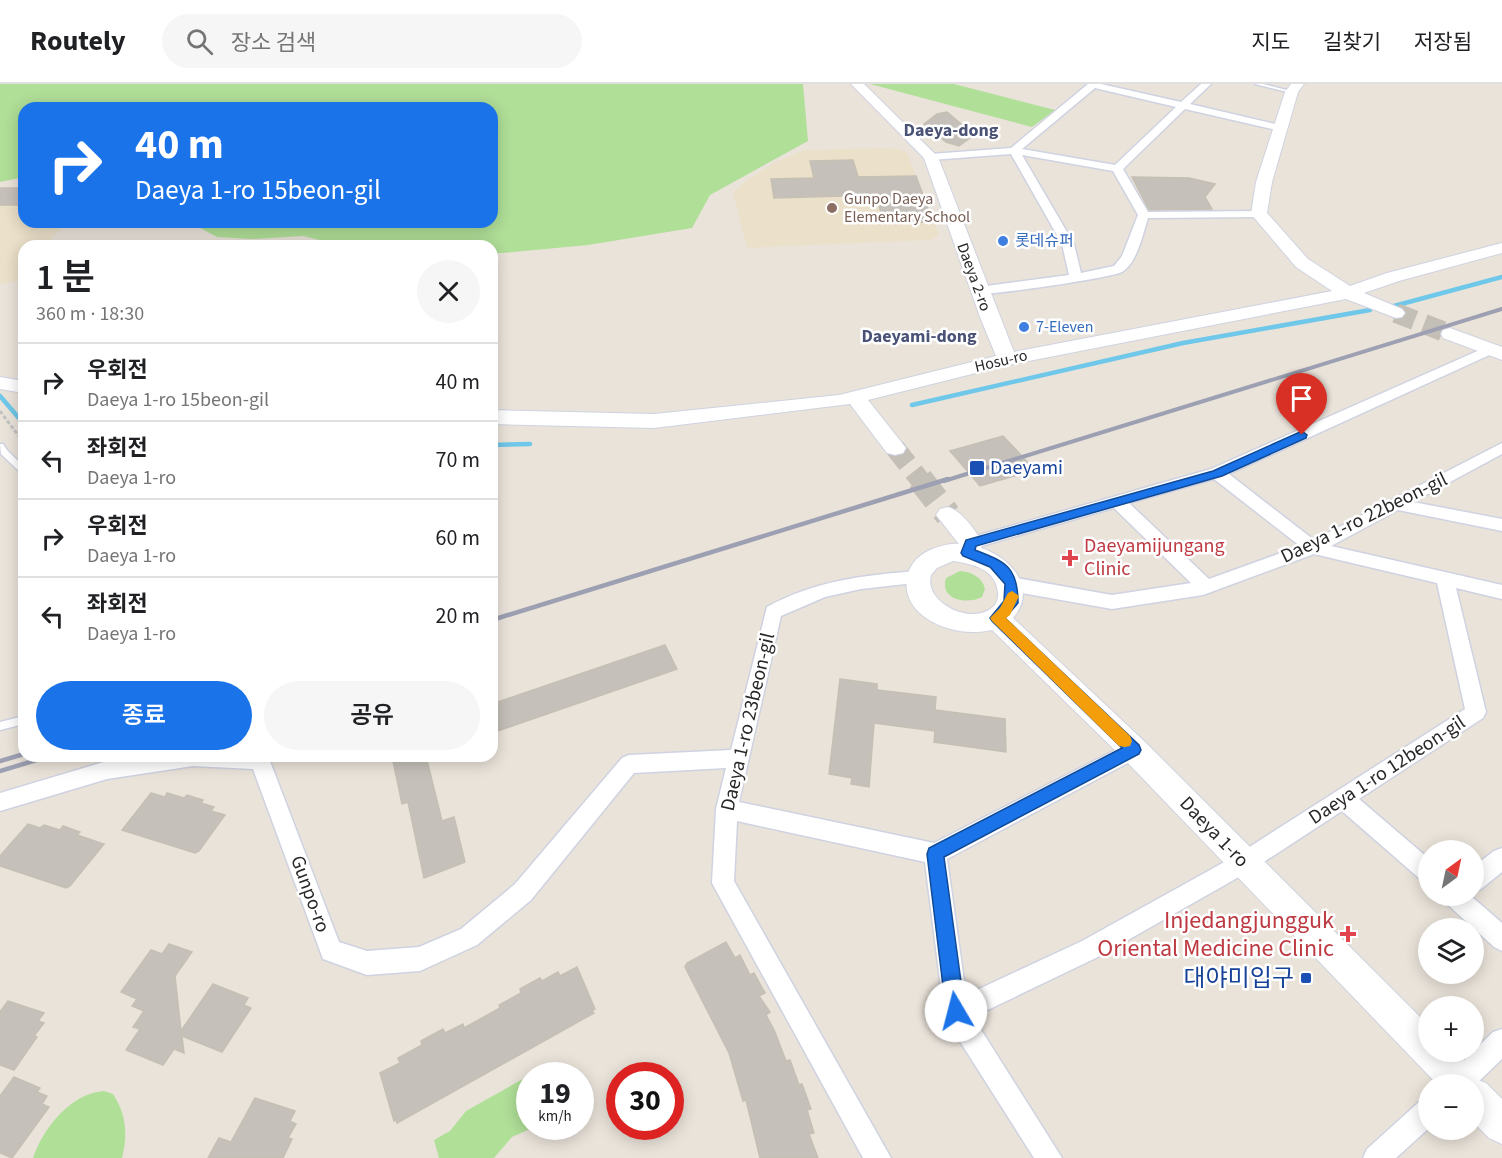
<!DOCTYPE html>
<html lang="ko">
<head>
<meta charset="utf-8">
<style>
	body { margin:0; font-family:"Source Sans 3","Noto Sans KR",sans-serif; background:#f6f6f6; color:#202124; height:100vh; display:flex; flex-direction:column; font-size:22px; white-space:nowrap }
	* { box-sizing:border-box; margin:0 }
	p { font-size:20px; color:#757577 }
	.icon { flex:none; width:33px; height:33px; fill:none; stroke:currentColor; stroke-width:2; stroke-linecap:round; stroke-linejoin:round }
	.map { position:relative; flex:1; overflow:hidden }
	.details { position:absolute; left:18px; top:156px; width:480px; height:522px; display:flex; flex-direction:column; background:#fff; border-radius:18px; box-shadow:0 3px 15px #0003 }
	.details>* { flex:none }
	.hud { position:absolute; left:18px; top:18px; width:480px; height:126px; border-radius:18px; box-shadow:0 3px 15px #0003; background:#1a73e8; color:#fff; overflow:hidden }
	.needle { width:39px; rotate:33deg }
	.fabs { position:absolute; left:1418px; top:756px; display:grid; gap:12px }
	.fabs a { display:grid; place-items:center; width:66px; height:66px; border-radius:50%; background:#fff; box-shadow:0 3px 15px #0003; font-size:30px }
	.speed { position:absolute; left:516px; top:978px; display:flex; gap:12px; font-size:30px; font-weight:700; text-align:center }
	.speed>* { display:grid; place-content:center; width:78px; height:78px; border-radius:50%; background:#fff; box-shadow:0 3px 15px #0003; line-height:1 }
	.speed small { font-size:15px; font-weight:400 }
	.speed .limit { border:9px solid #d22; background:#fff; color:#111 }
	.pin { position:absolute; display:grid; place-items:center; width:51px; height:51px; color:#fff; margin:-62px -26px; border-radius:50% 50% 50% 0; rotate:-45deg; box-shadow:0 0 6px #0007 }
	.pin .icon { rotate:45deg }
	.me { position:absolute; width:66px; margin:-33px; rotate:352deg; stroke-linejoin:round; filter:drop-shadow(0 0 4px #0008) }
	.turn { display:flex; align-items:center; gap:21px; height:126px; padding:0 18px; font-size:27px }
	.turn .icon { width:78px; height:78px; stroke-width:2.5 }
	.turn b { display:block; font-size:42px; line-height:51px }
	.round { display:grid; place-items:center; flex:none; width:63px; height:63px; border-radius:32px; background:#f6f6f6 }
	.summary { display:flex; align-items:center; justify-content:space-between; height:102px; padding:0 18px }
	h1 { font-size:36px; font-weight:600; line-height:45px }
	.action { display:flex; gap:12px; margin-top:auto; padding:12px 18px }
	.action a { flex:1; height:69px; border-radius:36px; background:#1a73e8; color:#fff; font-size:24px; font-weight:600; line-height:69px; text-align:center }
	.action a+a { background:#f6f6f6; color:#202124 }
	ul { padding:0; list-style:none }
	li { display:flex; align-items:center; gap:18px; height:78px; padding:0 18px; border-top:2px solid #e0e0e0 }
	li div { flex:1 }
	li b { display:block; font-size:22px }
	li em { font-style:normal }
	header { display:flex; align-items:center; gap:36px; box-sizing:border-box; height:84px; padding:0 30px; background:#fff; border-bottom:2px solid #e0e0e0 }
	header strong { font-size:28px }
	nav { display:flex; gap:33px; margin-inline-start:auto; font-size:21px }
	.search { width:420px; height:54px; background:#f6f6f6; display:flex; align-items:center; gap:15px; box-sizing:border-box; padding:0 21px; border-radius:33px; color:#757577; font-size:22px }
	.map>svg:first-child { display:block }
	.education { fill:#ebe0c9 }
	.green { fill:#b0df98 }
	.lines { fill:none; stroke-linecap:round; stroke-linejoin:round }
	.stream { stroke:#6fc8e9; stroke-width:4.5 }
	.building { fill:#c5c0b9; stroke:#c5bfb4; stroke-width:1.5 }
	.secondary-tunnel-far1 { stroke:#c3beb6; stroke-width:20; stroke-dasharray:20 10; stroke-linecap:butt }
	.secondary-tunnel { stroke:#c3beb6; stroke-width:26; stroke-dasharray:26 13; stroke-linecap:butt }
	.lane-casing { stroke:#cfd2e0; stroke-width:3 }
	.street-casing { stroke:#cfd2e0; stroke-width:3 }
	.secondary-casing { stroke:#cfd2e0; stroke-width:2 }
	.path { stroke:#c3c3c3; stroke-width:3; stroke-dasharray:4 2; stroke-linecap:butt }
	.lane { fill:#fff; fill-rule:evenodd }
	.street { fill:#fff; fill-rule:evenodd }
	.secondary { fill:#fff; fill-rule:evenodd }
	.rail-far1 { stroke:#9da0b2; stroke-width:4 }
	.rail { stroke:#9da0b2; stroke-width:4.5 }
	.route { fill:#1a73e8; stroke:#114b97; stroke-width:1.5 }
	.slow { fill:#f59e0b }
	.education-dot { fill:#8d6e63; stroke:#fff; stroke-width:2 }
	.shop-dot { fill:#3f7fe0; stroke:#fff; stroke-width:2 }
	.transit-dot { fill:#1a4fb4; stroke:#fff; stroke-width:2 }
	.health-dot { fill:#e0444e; stroke:#fff; stroke-width:2 }
	.labels { text-anchor:middle; dominant-baseline:central; stroke-width:5; stroke-linejoin:round; paint-order:stroke }
	.far-education-label { font-size:16px; fill:#785e54; stroke:#fff; text-anchor:start }
	.far-shop-label { font-size:16px; fill:#366cbe; stroke:#fff; text-anchor:start }
	.far-street-label { font-size:16px; fill:#282828; stroke:#fff }
	.far-quarter-label { font-size:18px; font-weight:bold; fill:#4a5276; stroke:#fff }
	.transit-label { font-size:20px; fill:#164399; stroke:#fff; text-anchor:start }
	.street-label { font-size:20px; fill:#282828; stroke:#fff }
	.health-label { font-size:20px; fill:#be3a42; stroke:#fff; text-anchor:start }
	.near-health-label { font-size:24px; fill:#be3a42; stroke:#fff; text-anchor:end }
	.near-transit-label { font-size:24px; fill:#164399; stroke:#fff; text-anchor:end }
</style>
</head>
<body>
<header>
<strong>Routely</strong>
<div class="search"><svg class="icon" aria-label="search" viewBox="0 0 24 24"><circle cx="10" cy="10" r="6"/><path d="M15 15l6 6"/></svg>장소 검색</div>
<nav><a>지도</a><a>길찾기</a><a>저장됨</a></nav>
</header>
<div class="map">
<svg width="1502" height="1074" viewBox="0 0 1502 1074">
	<rect width="100%" height="100%" fill="#eae3da"/>
	<!-- education -->
	<g class="education">
		<polygon points="882,64 899,65 907,69 939,151 930,156 747,164 733,109 742,100 772,80 804,66"/>
		<polygon points="0,104 24,104 24,138 66,138 49,157 67,162 24,162 24,196 0,200"/>
	</g>
	<!-- green -->
	<g class="green">
		<polygon points="0,0 803,0 808,57 710,111 692,144 588,161 503,169 492,169 492,162 344,162 303,152 252,155 217,153 189,138 492,138 492,24 278,24 255,22 250,24 24,24 24,93 0,98"/>
		<polygon points="870,0 954,0 1055,26 1032,43"/>
		<path d="M960,487C972,488 982,493 985,505L982,513C967,521 939,516 946,494Z"/>
		<polygon points="535,988 536,991 530,992 529,1028 525,1031 530,1045 512,1053 494,1074 439,1074 434,1056 450,1047 466,1027"/>
		<path d="M104,1007L113,1010C126,1030 128,1050 122,1074H33C43,1044 71,1009 104,1007Z"/>
	</g>
	<g class="lines">
		<!-- stream -->
		<g class="stream">
			<polyline points="1394,222 1502,193"/>
			<polyline points="0,312 24,340"/>
			<polyline points="912,321 1183,259 1370,226"/>
			<polyline points="492,361 530,360"/>
		</g>
	</g>
	<!-- building -->
	<g class="building">
		<polygon points="947,28 974,51 959,62 946,58 924,40 937,30"/>
		<polygon points="853,76 858,93 916,92 933,138 884,139 876,111 774,114 771,95 814,94 810,77"/>
		<polygon points="1132,93 1189,94 1215,100 1205,113 1212,125 1149,126"/>
		<rect x="0" y="104" width="24" height="17"/>
		<polygon points="1003,352 1035,386 980,402 950,367"/>
		<polygon points="665,561 677,585 492,649 492,620"/>
		<polygon points="840,595 877,600 877,606 936,613 935,626 1005,635 1006,668 934,658 935,647 874,639 869,703 851,700 852,694 829,690"/>
		<polygon points="392,672 426,672 442,737 454,733 465,778 424,794 408,718 402,720"/>
		<polygon points="151,709 165,713 167,709 184,714 187,711 203,716 201,719 214,723 211,727 225,731 199,767 195,769 122,746"/>
		<polygon points="28,740 40,744 44,741 60,746 63,742 80,748 77,751 104,760 70,802 66,804 0,782 0,772"/>
		<polygon points="726,858 735,874 740,871 750,891 754,889 765,909 759,912 770,928 766,931 775,948 786,977 790,976 799,1001 802,1000 811,1025 807,1026 814,1049 809,1050 818,1074 760,1074 746,1016 743,1017 729,969 685,883 687,879"/>
		<polygon points="169,860 192,868 175,892 181,947 213,900 248,914 244,921 251,924 222,968 182,952 184,969 174,965 163,981 126,966 140,945 133,943 144,927 132,922 137,915 121,908 151,866 162,870"/>
		<polygon points="577,883 595,925 592,927 594,929 397,1039 396,1035 394,1037 380,989 400,979 398,974 422,961 421,957 443,945 445,949 463,940 464,944 500,924 499,921 521,909 520,905 540,894 542,897 558,888 560,892"/>
		<polygon points="8,917 44,929 38,937 44,939 34,952 37,953 14,986 0,981 0,928"/>
		<polygon points="14,993 40,1004 37,1008 47,1012 42,1020 49,1023 12,1074 0,1069 0,1012"/>
		<polygon points="255,1014 295,1027 290,1037 296,1040 288,1054 292,1055 283,1074 208,1074 219,1054 231,1058"/>
	</g>
	<g class="lines">
		<!-- secondary-tunnel-far1 -->
		<g class="secondary-tunnel-far1">
			<polyline points="1396,229 1450,250"/>
			<polyline points="895,364 921,397"/>
		</g>
		<!-- secondary-tunnel -->
		<polyline class="secondary-tunnel" points="920,395 948,431"/>
		<!-- lane casing -->
		<g class="lane-casing">
			<g id="lane">
				<polygon points="1255,0 1263,0 1294,8 1292,9"/>
				<polygon points="0,360 3,360 7,366 24,383 24,390 21,389 1,370"/>
				<polygon points="24,632 24,640 0,646 0,638"/>
			</g>
		</g>
		<!-- street casing -->
		<g class="street-casing">
			<g id="street">
				<path d="M1088,0H1101L1181,18L1201,0H1211L1190,20L1284,42V46L1281,47L1185,25L1123,85L1148,128L1259,127L1265,130L1259,133L1148,134C1143,150 1137,179 1122,188C1111,194 986,212 975,210L973,207L975,204L979,203L1069,191L1062,160L1011,70L931,76L926,73L931,70L1011,64ZM1095,4L1176,23L1115,81L1022,65ZM1022,71L1113,87L1138,131L1122,172L1114,182L1081,189L1074,160Z"/>
				<path d="M1491,261L1498,265L1496,268L1229,390L1314,456L1502,359V370L1413,418L1502,435V447L1398,426L1331,462L1502,501V515L1456,504L1486,628L1483,634L1359,715L1428,774V799L1420,795L1342,727L1253,785L1098,873L973,933L1062,1074H1034L947,937L944,928L925,778L737,737L734,797L891,1074H863L712,799L716,725L726,684L634,689L531,816L477,861L420,887L367,891L323,875L253,685L193,682L107,695L0,727V709L107,677L140,672H268L339,858L367,867L419,863L461,845L515,800L622,674L629,671L731,666L767,523C814,497 864,491 917,487L923,488L926,493L923,498L861,505L825,513L781,532L739,718L934,759L1127,660L1134,657L1141,660L1144,666L1141,672L947,775L966,911L1082,857L1237,771L1465,625L1437,499L1314,470L1203,511L1112,525L1011,507L1005,505L1002,500L1005,495L1011,493L1112,511L1191,499L1114,424L971,465L965,463L963,459L965,455L1211,385ZM1214,395L1300,462L1209,495L1129,419Z"/>
				<polygon points="1502,764 1502,788 1481,805 1473,808 1473,783 1494,767"/>
				<polygon points="1444,812 1471,812 1502,839 1502,867 1494,863 1447,820"/>
				<polygon points="1502,945 1502,975 1473,1003 1473,1000 1445,1000 1449,991 1493,948"/>
				<polygon points="1428,1014 1428,1045 1396,1074 1363,1074 1367,1065 1419,1018"/>
			</g>
		</g>
		<!-- secondary casing -->
		<g class="secondary-casing">
			<g id="secondary">
				<polygon points="851,0 864,0 938,73 1014,268 1332,207 1296,183 1251,130 1256,98 1285,8 1291,0 1304,0 1298,8 1272,98 1267,129 1308,175 1350,202 1387,189 1502,159 1502,169 1399,197 1364,209 1402,225 1405,229 1402,233 1396,234 1346,215 1008,281 868,316 906,364 903,369 895,371 887,369 850,320 654,344 492,340 492,326 654,330 839,311 996,272 980,233 924,74"/>
				<polygon points="1450,244 1502,263 1502,276 1443,254 1441,250 1443,246"/>
				<polygon points="0,293 24,297 24,309 0,305"/>
				<path d="M948,423C962,427 975,446 983,459L981,464C1012,474 1038,505 1013,534L1144,657L1428,941V968H1455L1475,987L1478,996L1486,999L1502,1015V1060L1489,1054L1473,1038V1000H1437L1124,675L992,546C970,551 945,547 926,534C898,515 900,478 932,465C941,462 950,459 959,460L936,431L940,425ZM953,477C973,480 996,485 998,509C999,517 994,524 987,527C965,538 924,517 931,491L937,484Z"/>
			</g>
		</g>
		<!-- path -->
		<polyline class="path" points="0,327 24,359"/>
		<!-- lane -->
		<use href="#lane" class="lane"/>
		<!-- street -->
		<use href="#street" class="street"/>
		<!-- secondary -->
		<use href="#secondary" class="secondary"/>
		<!-- rail-far1 -->
		<polyline class="rail-far1" points="944,397 1502,225"/>
		<!-- rail -->
		<g class="rail">
			<polyline points="492,536 948,395"/>
			<polyline points="0,677 24,670"/>
			<polyline points="0,687 50,672"/>
		</g>
	</g>
	<!-- route -->
	<path class="route" d="M1302,347L1307,351L1306,354L1222,392L976,462L975,466C1006,478 1018,483 1018,519L1005,534L1139,661L1141,666L1139,670L944,773L965,927L962,934L956,937L949,934L946,927L927,770L929,764L1122,664L992,537L990,534L1004,517L1005,500L990,483L963,472L961,469L966,456L1213,387Z"/>
	<!-- slow -->
	<polygon class="slow" points="1012,507 1019,512 1010,531 1006,534 1130,652 1132,657 1130,662 1125,663 1119,662 992,537 990,534 1000,524 1008,509"/>
	<!-- markers -->
	<circle class="education-dot" cx="832" cy="124" r="6"/>
	<g class="shop-dot">
		<circle cx="1003" cy="157" r="6"/>
		<circle cx="1024" cy="243" r="6"/>
	</g>
	<g class="transit-dot">
		<rect x="969" y="376" width="16" height="16" rx="3"/>
		<rect x="1300" y="888" width="12" height="12" rx="3"/>
	</g>
	<g class="health-dot">
		<path d="M1067 465h6v6h6v6h-6v6h-6v-6h-6v-6h6z"/>
		<path d="M1345 841h6v6h6v6h-6v6h-6v-6h-6v-6h6z"/>
	</g>
	<g class="labels">
		<!-- far-education labels -->
		<g class="far-education-label">
			<text x="844" y="115">Gunpo Daeya<tspan x="844" dy="18">Elementary School</tspan></text>
		</g>
		<!-- far-shop labels -->
		<g class="far-shop-label">
			<text x="1015" y="157">롯데슈퍼</text>
			<text x="1036" y="243">7-Eleven</text>
		</g>
		<!-- far-street labels -->
		<g class="far-street-label">
			<text transform="translate(974 193) rotate(70)">Daeya 2-ro</text>
			<text transform="translate(1001 277) rotate(-13)">Hosu-ro</text>
		</g>
		<!-- far-quarter labels -->
		<g class="far-quarter-label">
			<text x="951" y="46">Daeya-dong</text>
			<text x="919" y="252">Daeyami-dong</text>
		</g>
		<!-- transit labels -->
		<g class="transit-label">
			<text x="990" y="384">Daeyami</text>
		</g>
		<!-- street labels -->
		<g class="street-label">
			<text transform="translate(1364 434) rotate(-26)">Daeya 1-ro 22beon-gil</text>
			<text transform="translate(748 638) rotate(-77)">Daeya 1-ro 23beon-gil</text>
			<text transform="translate(1387 686) rotate(-33)">Daeya 1-ro 12beon-gil</text>
			<text transform="translate(1214 748) rotate(46)">Daeya 1-ro</text>
			<text transform="translate(310 810) rotate(70)">Gunpo-ro</text>
		</g>
		<!-- health labels -->
		<g class="health-label">
			<text x="1084" y="462">Daeyamijungang<tspan x="1084" dy="23">Clinic</tspan></text>
		</g>
		<!-- near-health labels -->
		<g class="near-health-label">
			<text x="1334" y="836">Injedangjungguk<tspan x="1334" dy="28">Oriental Medicine Clinic</tspan></text>
		</g>
		<!-- near-transit labels -->
		<g class="near-transit-label">
			<text x="1294" y="894">대야미입구</text>
		</g>
	</g>
</svg>
<div class="fabs">
<a><svg class="needle" viewBox="-14 -14 28 28"><path d="M0-13l5 13h-10z" fill="#e53935"/><path d="M0 13l5-13h-10z" fill="#757577"/></svg></a>
<a><svg class="icon" aria-label="layers" viewBox="0 0 24 24"><path d="M12 4l9 5-9 5-9-5zM3 14l9 5 9-5"/></svg></a>
<a>+</a>
<a>−</a>
</div>
<div class="speed"><div>19<small>km/h</small></div><div class="limit">30</div></div>
<div class="pin" style="left:1302px;top:351px;background:#d93025"><svg class="icon" aria-label="arrive" viewBox="0 0 24 24"><path d="M6 21V4h12l-3 4 3 4H6"/></svg></div>
<svg class="me" style="left:956px;top:927px" viewBox="-20 -20 40 40"><circle r="19" fill="#fff"/><path d="M0-13L10 11 0 6-10 11z" fill="#1a73e8"/></svg>
<div class="hud">
<div class="turn"><svg class="icon" aria-label="right" viewBox="0 0 24 24"><path d="M7 20v-9h11M14 6l5 5-5 5"/></svg><div><b>40 m</b>Daeya 1-ro 15beon-gil</div></div>
</div>
<section class="details">
<div class="summary"><div><h1>1 분</h1><p>360 m · 18:30</p></div><a class="round"><svg class="icon" aria-label="close" viewBox="0 0 24 24"><path d="M6 6l12 12M18 6L6 18"/></svg></a></div>
<ul>
<li><svg class="icon" aria-label="right" viewBox="0 0 24 24"><path d="M7 20v-9h11M14 6l5 5-5 5"/></svg><div><b>우회전</b><p>Daeya 1-ro 15beon-gil</p></div><em>40 m</em></li>
<li><svg class="icon" aria-label="left" viewBox="0 0 24 24"><path d="M17 20v-9H6M10 6l-5 5 5 5"/></svg><div><b>좌회전</b><p>Daeya 1-ro</p></div><em>70 m</em></li>
<li><svg class="icon" aria-label="right" viewBox="0 0 24 24"><path d="M7 20v-9h11M14 6l5 5-5 5"/></svg><div><b>우회전</b><p>Daeya 1-ro</p></div><em>60 m</em></li>
<li><svg class="icon" aria-label="left" viewBox="0 0 24 24"><path d="M17 20v-9H6M10 6l-5 5 5 5"/></svg><div><b>좌회전</b><p>Daeya 1-ro</p></div><em>20 m</em></li>
</ul>
<div class="action"><a>종료</a><a>공유</a></div>
</section>
</div>
</body>
</html>
